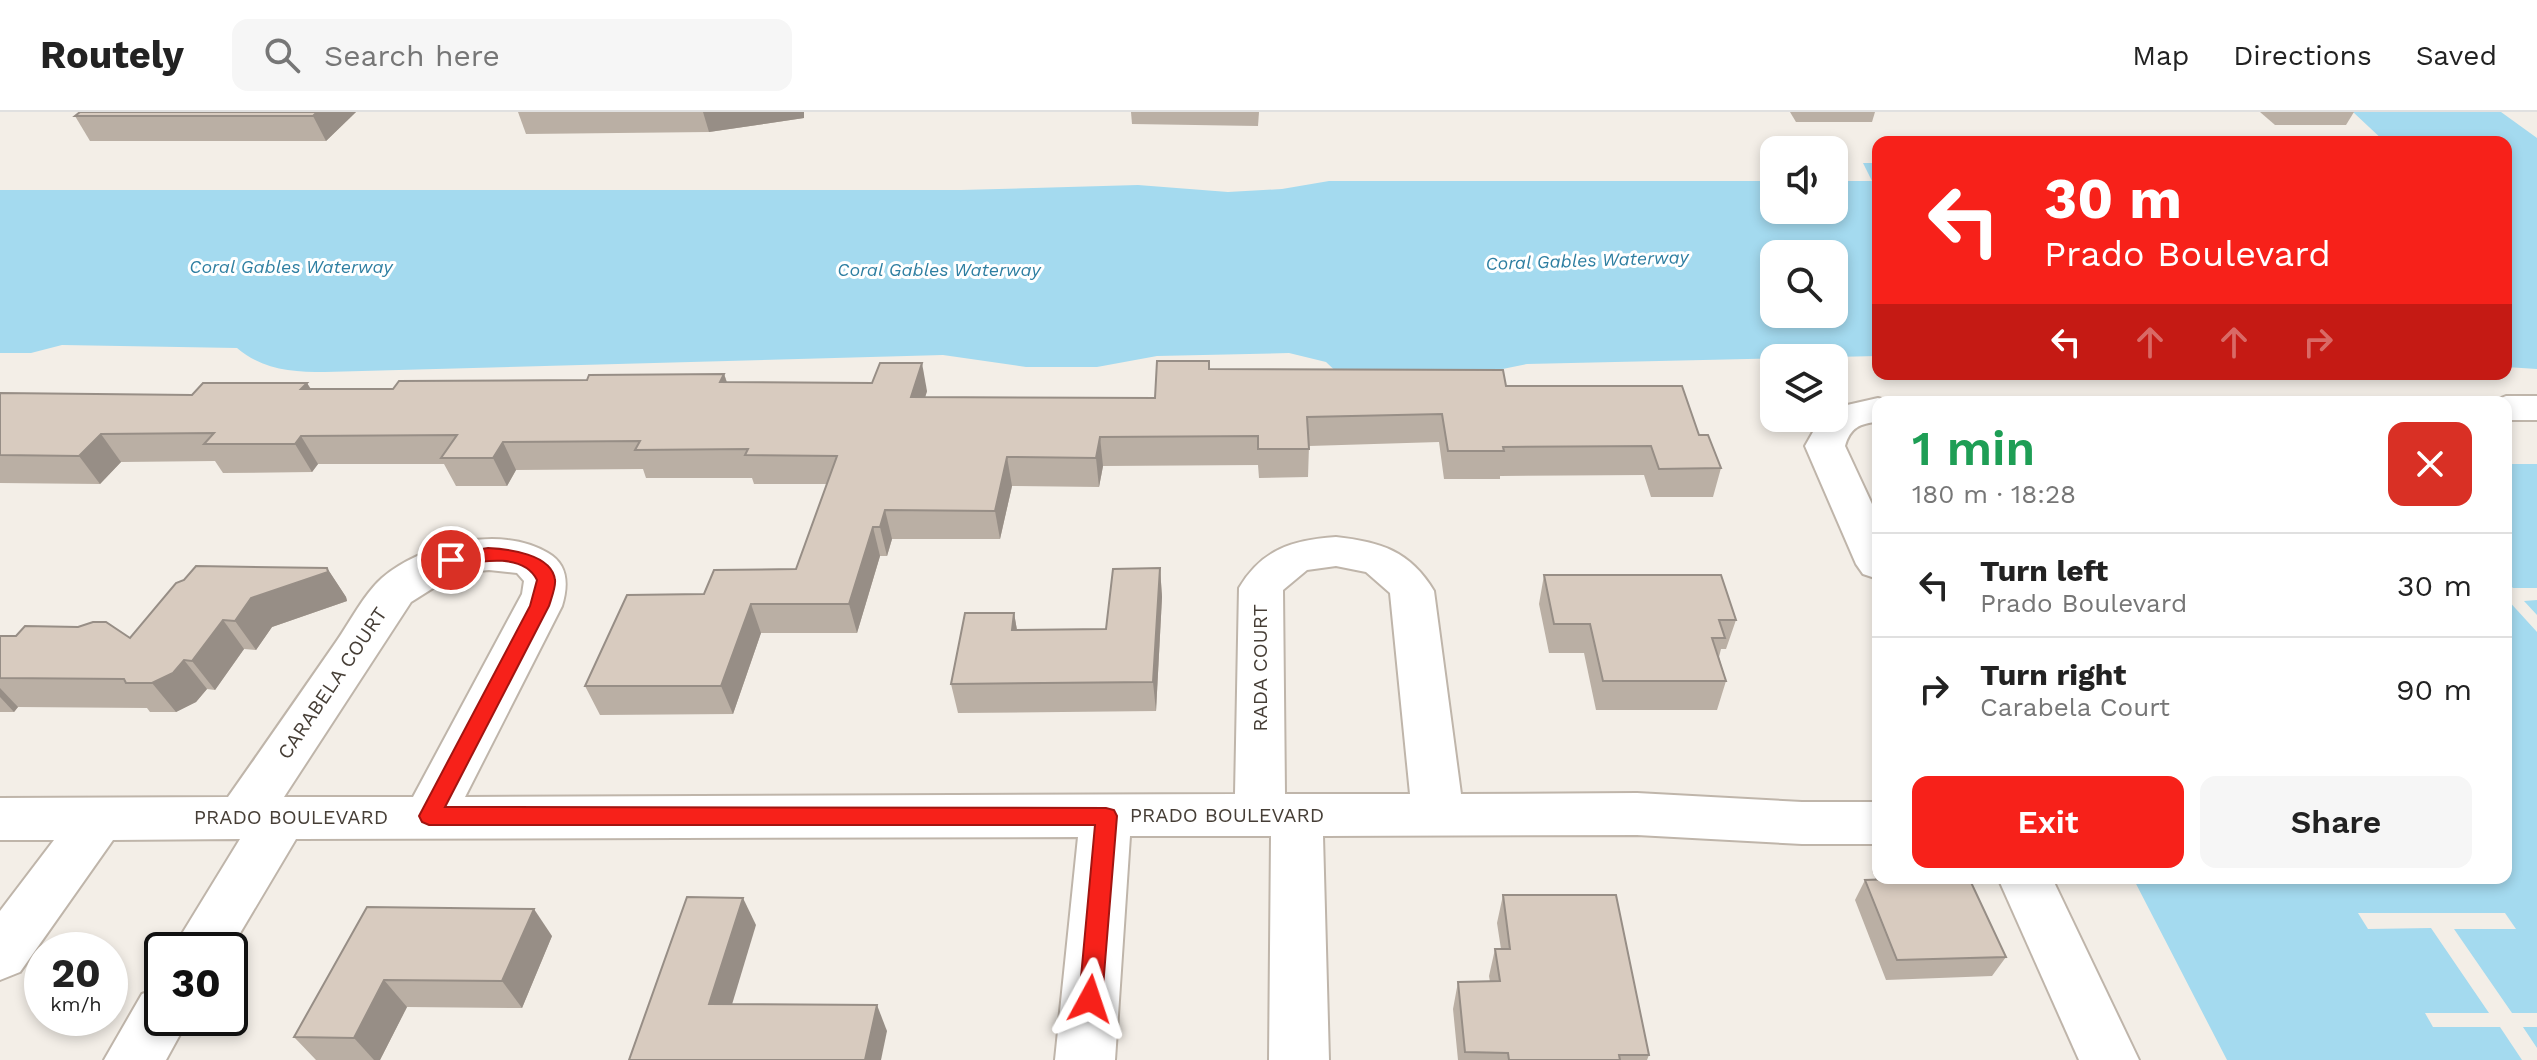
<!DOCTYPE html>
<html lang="en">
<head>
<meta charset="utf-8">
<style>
	body { margin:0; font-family:"Work Sans",sans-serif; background:#f6f6f6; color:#222; height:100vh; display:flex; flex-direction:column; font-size:30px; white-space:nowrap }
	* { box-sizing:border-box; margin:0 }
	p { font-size:26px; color:#767676 }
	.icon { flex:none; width:44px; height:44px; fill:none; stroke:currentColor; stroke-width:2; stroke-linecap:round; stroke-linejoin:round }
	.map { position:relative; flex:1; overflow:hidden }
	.sheet { position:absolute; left:1872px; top:284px; width:640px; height:488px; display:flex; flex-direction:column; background:#fff; border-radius:16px; box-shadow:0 4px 12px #0003 }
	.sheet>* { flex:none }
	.top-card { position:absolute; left:1872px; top:24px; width:640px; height:244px; border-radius:16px; box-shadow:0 4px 12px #0003; background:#f7211a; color:#fff; overflow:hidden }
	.controls { position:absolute; left:1760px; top:24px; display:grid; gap:16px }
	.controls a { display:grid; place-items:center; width:88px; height:88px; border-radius:16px; background:#fff; box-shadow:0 4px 12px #0003; font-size:40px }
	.speed { position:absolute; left:24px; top:820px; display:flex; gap:16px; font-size:40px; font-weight:700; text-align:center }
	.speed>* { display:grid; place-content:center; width:104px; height:104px; border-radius:50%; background:#fff; box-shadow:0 4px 12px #0003; line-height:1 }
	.speed small { font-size:20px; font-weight:400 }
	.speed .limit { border:4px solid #111; border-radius:12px; background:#fff; color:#111 }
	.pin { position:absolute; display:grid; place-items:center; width:68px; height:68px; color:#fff; margin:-34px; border:4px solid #fff; border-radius:50%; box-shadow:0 2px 8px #0007 }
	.me { position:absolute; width:88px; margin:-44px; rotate:5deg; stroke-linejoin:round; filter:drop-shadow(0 0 6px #0008) }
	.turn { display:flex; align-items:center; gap:28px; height:168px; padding:0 40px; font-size:36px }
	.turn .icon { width:104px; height:104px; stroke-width:2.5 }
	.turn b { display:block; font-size:56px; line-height:68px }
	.lanes { display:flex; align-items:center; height:76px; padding:0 40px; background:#0003; justify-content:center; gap:40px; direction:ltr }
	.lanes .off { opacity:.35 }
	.round { display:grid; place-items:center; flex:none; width:84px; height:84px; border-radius:16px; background:#f6f6f6 }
	.summary { display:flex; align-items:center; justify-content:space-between; height:136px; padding:0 40px }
	h1 { font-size:48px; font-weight:600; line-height:60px; color:#1e9e55 }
	.primary-button { display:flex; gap:16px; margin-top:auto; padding:16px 40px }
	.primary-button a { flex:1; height:92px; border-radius:16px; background:#f7211a; color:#fff; font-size:32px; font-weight:600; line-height:92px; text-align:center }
	.primary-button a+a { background:#f6f6f6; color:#222 }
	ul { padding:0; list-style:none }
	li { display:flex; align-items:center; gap:24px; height:104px; padding:0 40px; border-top:2px solid #e0e0e0 }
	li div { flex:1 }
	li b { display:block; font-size:30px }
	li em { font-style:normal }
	header { display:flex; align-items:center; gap:48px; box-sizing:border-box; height:112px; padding:0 40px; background:#fff; border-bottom:2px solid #e0e0e0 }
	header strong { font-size:38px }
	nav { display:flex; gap:44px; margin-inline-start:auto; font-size:28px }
	.search { width:560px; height:72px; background:#f6f6f6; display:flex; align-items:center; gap:20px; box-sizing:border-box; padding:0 28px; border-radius:16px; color:#767676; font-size:30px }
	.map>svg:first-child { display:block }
	.water { fill:#a4daef; fill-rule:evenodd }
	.pier { fill:#f3eee7 }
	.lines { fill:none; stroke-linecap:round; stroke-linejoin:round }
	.minor-casing { stroke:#bfb5aa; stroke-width:4 }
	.minor { fill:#fff; fill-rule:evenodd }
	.wall { fill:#baafa4 }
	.shaded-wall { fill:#978e86 }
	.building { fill:#d8cbbf; stroke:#978e86; stroke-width:2 }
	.route { fill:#f7211a; stroke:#a11511; stroke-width:2 }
	.labels { text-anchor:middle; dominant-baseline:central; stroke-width:6; stroke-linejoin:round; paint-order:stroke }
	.far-water-label { font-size:18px; font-style:italic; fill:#2d7ea1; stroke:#fff }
	.street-label { font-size:20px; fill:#463e36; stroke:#fff }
</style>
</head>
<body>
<header>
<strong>Routely</strong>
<div class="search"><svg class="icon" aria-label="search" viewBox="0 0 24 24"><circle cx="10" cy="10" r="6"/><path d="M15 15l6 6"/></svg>Search here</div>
<nav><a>Map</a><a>Directions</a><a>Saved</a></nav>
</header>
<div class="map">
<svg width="2537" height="948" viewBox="0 0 2537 948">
	<rect width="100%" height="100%" fill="#f3eee7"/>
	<!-- water -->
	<g class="water">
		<polygon points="2353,0 2501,0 2537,26 2537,257 2506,255 2506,30 2385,30"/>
		<path d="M1863,51H1878V244L1527,252L1468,264L1343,266L1326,250L1289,241L1157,244L1097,255H1026L943,243L325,260C292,260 263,258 237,236L62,233L31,241H0V78H961L1138,73L1228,80L1282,77L1329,69H1774V98H1834V69H1872ZM1774,142H1834V202H1774Z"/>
		<polygon points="2506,352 2537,352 2537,948 2227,948 2133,766 2506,766"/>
	</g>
	<!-- pier -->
	<g class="pier">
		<polygon points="2506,469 2513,476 2537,476 2537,488 2524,489 2537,503 2537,520 2506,486"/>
		<polygon points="2358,801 2505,801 2516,817 2454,817 2512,901 2537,901 2537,915 2523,915 2537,936 2537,948 2522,948 2500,915 2433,915 2425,901 2489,901 2431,816 2368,817"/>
	</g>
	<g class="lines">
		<!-- minor casing -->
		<g class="minor-casing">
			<g id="minor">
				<polygon points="2506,284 2537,284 2537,308 2506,308 2506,290 2491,290"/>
				<path d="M1878,286L1892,290H1878V310C1860,311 1850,316 1845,334L1878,405V467L1863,462L1856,452L1805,334L1821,306H1834V296Z"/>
				<path d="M1336,425C1381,430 1410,439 1434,479L1461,682L1637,681L1802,690H1878V732H1802L1637,723L1323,724L1329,948H1269L1271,724H1130L1115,948H1055L1078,725L296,727L230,838H172L240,727L113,728L20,860L0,868V799L54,728H0V686L228,685C264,634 300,582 336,530C350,510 364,482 382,466C422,432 500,412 548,441C569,453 568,474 562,494L465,685L1235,682L1239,476C1262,437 1293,428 1336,425ZM1336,454L1366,460L1390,481L1410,682H1285L1283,478L1307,458ZM489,458L517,461L524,469L522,482L413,685H284L411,490L457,461Z"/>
				<polygon points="1998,766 2052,766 2139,948 2079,948"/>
				<polygon points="162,875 162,906 189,906 166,948 104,948 142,882"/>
			</g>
		</g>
		<!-- minor -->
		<use href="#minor" class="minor"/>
	</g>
	<!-- wall -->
	<g class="wall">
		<polygon points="356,0 326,29 90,29 75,4"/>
		<polygon points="518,0 804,0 804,6 709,20 526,22"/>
		<polygon points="1131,0 1259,0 1258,14 1132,12"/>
		<polygon points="1790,0 1875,0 1872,10 1796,10"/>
		<polygon points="2260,0 2354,0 2346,13 2275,13"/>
		<polygon points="1210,257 1506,274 1699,323 1721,356 1713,385 1651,385 1644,363 1500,364 1500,367 1444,367 1439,330 1309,334 1308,365 1259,366 1258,353 1103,354 1099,375 1012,374 1000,427 892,427 887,444 880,444 857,521 761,521 733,602 600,603 585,574 704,482 796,457 827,372 754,372 752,366 646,366 643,357 516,358 507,374 456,374 444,352 318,352 312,360 223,361 215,349 121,350 100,372 0,371 0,281 192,283 307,271 311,277 393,277 724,262 727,270 927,279 925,285 1155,286"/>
		<polygon points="327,456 346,485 347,489 272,515 256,538 244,537 215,578 207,577 196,590 176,600 150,600 147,596 18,595 14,600 0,600 0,524 130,526"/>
		<polygon points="1160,456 1162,485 1156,599 958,601 951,572 1014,501 1017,518 1106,517"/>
		<polygon points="1544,463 1736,508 1726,537 1721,537 1719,545 1726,569 1717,598 1596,598 1584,541 1549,541 1539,492"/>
		<polygon points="1878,749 1878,766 1969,766 2006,845 1992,864 1886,868 1855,788 1865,768 1876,768 1872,759"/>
		<polygon points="1503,783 1649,943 1647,948 1458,948 1453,897 1458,870 1490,870 1489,864 1495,837 1501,837 1497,811"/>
		<polygon points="367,795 552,824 522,896 407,895 380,948 316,948 294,925"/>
	</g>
	<!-- shaded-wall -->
	<g class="shaded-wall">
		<polygon points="317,0 356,0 326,29 313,4"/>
		<polygon points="703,0 804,0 804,6 709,20"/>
		<polygon points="922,251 927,279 917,313 911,285"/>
		<polygon points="724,262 733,290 720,270"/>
		<polygon points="307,271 323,299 301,277"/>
		<polygon points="101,322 121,350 100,372 79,344"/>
		<polygon points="301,324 318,352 312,360 295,332"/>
		<polygon points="1100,325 1103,354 1099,375 1096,346"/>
		<polygon points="503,330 516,358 507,374 493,346"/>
		<polygon points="1007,345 1012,374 1000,427 995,399"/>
		<polygon points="885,398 892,427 887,444 880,415"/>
		<polygon points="873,415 880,444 857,521 849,492"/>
		<polygon points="327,456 346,485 347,489 272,515 256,538 235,509 251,486"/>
		<polygon points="1160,456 1162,485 1156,599 1153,570"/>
		<polygon points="751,492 761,521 733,602 721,574"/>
		<polygon points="1014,501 1019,530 1012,518"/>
		<polygon points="223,508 244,537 215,578 192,549"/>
		<polygon points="184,548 207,577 196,590 176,600 152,571"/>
		<polygon points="0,576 18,595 14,600 0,585"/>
		<polygon points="743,786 756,813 724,919 709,892"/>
		<polygon points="534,797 552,824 522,896 502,869"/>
		<polygon points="384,868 407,895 380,948 374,948 354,926"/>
		<polygon points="877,893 887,919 881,948 865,948"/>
	</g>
	<!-- building -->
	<g class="building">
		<polygon points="80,0 317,0 313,4 75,4"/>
		<polygon points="1157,249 1209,249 1209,257 1503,258 1506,274 1682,274 1699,323 1708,323 1721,356 1659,357 1651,334 1503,335 1504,339 1448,339 1442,302 1307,305 1309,337 1258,337 1258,324 1100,325 1096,346 1007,345 995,399 885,398 880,415 873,415 849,492 751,492 721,574 585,574 627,483 704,482 714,458 796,457 837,344 745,343 748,337 635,338 640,329 503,330 493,346 441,346 457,323 301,324 295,332 204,332 214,321 101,322 79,344 0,343 0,281 192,283 203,271 307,271 301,277 393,277 399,269 587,268 589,263 724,262 720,270 872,271 880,251 922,251 911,285 1155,286"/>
		<polygon points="196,454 327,456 328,460 251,486 235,509 223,508 192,549 184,548 173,561 152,571 126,571 124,567 0,566 0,524 16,524 25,514 78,515 93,510 106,510 130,526 176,471 184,468"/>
		<polygon points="1160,456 1153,570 951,572 965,501 1014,501 1012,518 1106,517 1113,457"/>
		<polygon points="1544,463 1721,463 1736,508 1719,508 1725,526 1712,526 1726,569 1603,569 1590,512 1554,512"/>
		<polygon points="1895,766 1969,766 2006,845 1897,848 1865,768 1895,767"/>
		<polygon points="1503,783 1616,783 1649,943 1619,943 1620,948 1509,948 1508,941 1465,940 1458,870 1500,869 1495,837 1510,837"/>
		<polygon points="687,785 743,786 709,892 877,893 865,948 629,948"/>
		<polygon points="367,795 534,797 502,869 384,868 354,926 294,925"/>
	</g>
	<!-- route -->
	<path class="route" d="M488,436C508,437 552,442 555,468C556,475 551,487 549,494L445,695L1106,696L1114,698L1117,704L1102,887L1099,895L1090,898L1082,895L1079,887L1095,713H429L422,710L419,704L530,494L537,468C523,439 476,450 451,454L442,448L451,442Z"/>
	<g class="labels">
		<!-- far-water labels -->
		<g class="far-water-label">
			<text transform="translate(1587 148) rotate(-2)">Coral Gables Waterway</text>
			<text x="291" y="154">Coral Gables Waterway</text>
			<text x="939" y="157">Coral Gables Waterway</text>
		</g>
		<!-- street labels -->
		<g class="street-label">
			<text transform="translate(1260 556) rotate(-90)">RADA COURT</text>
			<text transform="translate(332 571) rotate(-56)">CARABELA COURT</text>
			<text x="1227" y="703">PRADO BOULEVARD</text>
			<text x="291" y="705">PRADO BOULEVARD</text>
		</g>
	</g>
</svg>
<div class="controls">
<a><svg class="icon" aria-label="sound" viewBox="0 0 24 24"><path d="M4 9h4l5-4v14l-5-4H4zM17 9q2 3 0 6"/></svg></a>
<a><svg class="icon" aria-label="search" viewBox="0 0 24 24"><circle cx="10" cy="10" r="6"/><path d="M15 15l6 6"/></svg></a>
<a><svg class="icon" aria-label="layers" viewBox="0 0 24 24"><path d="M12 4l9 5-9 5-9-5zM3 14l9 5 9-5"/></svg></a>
</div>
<div class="speed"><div>20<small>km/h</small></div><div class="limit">30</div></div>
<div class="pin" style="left:451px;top:448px;background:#d93025"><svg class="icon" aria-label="arrive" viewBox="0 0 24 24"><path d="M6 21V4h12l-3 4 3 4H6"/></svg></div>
<svg class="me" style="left:1090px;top:887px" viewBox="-20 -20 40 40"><path d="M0-17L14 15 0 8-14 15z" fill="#f7211a" stroke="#fff" stroke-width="4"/></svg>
<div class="top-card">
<div class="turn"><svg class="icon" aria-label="left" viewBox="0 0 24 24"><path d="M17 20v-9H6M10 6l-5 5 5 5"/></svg><div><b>30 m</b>Prado Boulevard</div></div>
<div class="lanes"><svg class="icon" aria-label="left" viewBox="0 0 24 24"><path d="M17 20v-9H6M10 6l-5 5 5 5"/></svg><svg class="icon off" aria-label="ahead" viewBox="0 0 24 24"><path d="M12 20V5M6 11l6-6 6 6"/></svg><svg class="icon off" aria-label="ahead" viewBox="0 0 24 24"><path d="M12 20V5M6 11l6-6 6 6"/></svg><svg class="icon off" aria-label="right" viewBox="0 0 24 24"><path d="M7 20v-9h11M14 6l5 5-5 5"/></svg></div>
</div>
<section class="sheet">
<div class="summary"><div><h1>1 min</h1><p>180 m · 18:28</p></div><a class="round" style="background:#d93025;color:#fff"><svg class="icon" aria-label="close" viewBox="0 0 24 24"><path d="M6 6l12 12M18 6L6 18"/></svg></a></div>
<ul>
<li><svg class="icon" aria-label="left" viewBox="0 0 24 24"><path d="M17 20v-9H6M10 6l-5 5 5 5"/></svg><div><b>Turn left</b><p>Prado Boulevard</p></div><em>30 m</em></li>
<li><svg class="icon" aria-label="right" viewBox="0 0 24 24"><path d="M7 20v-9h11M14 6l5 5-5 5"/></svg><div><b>Turn right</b><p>Carabela Court</p></div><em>90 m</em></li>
</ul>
<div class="primary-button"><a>Exit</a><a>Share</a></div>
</section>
</div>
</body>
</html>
